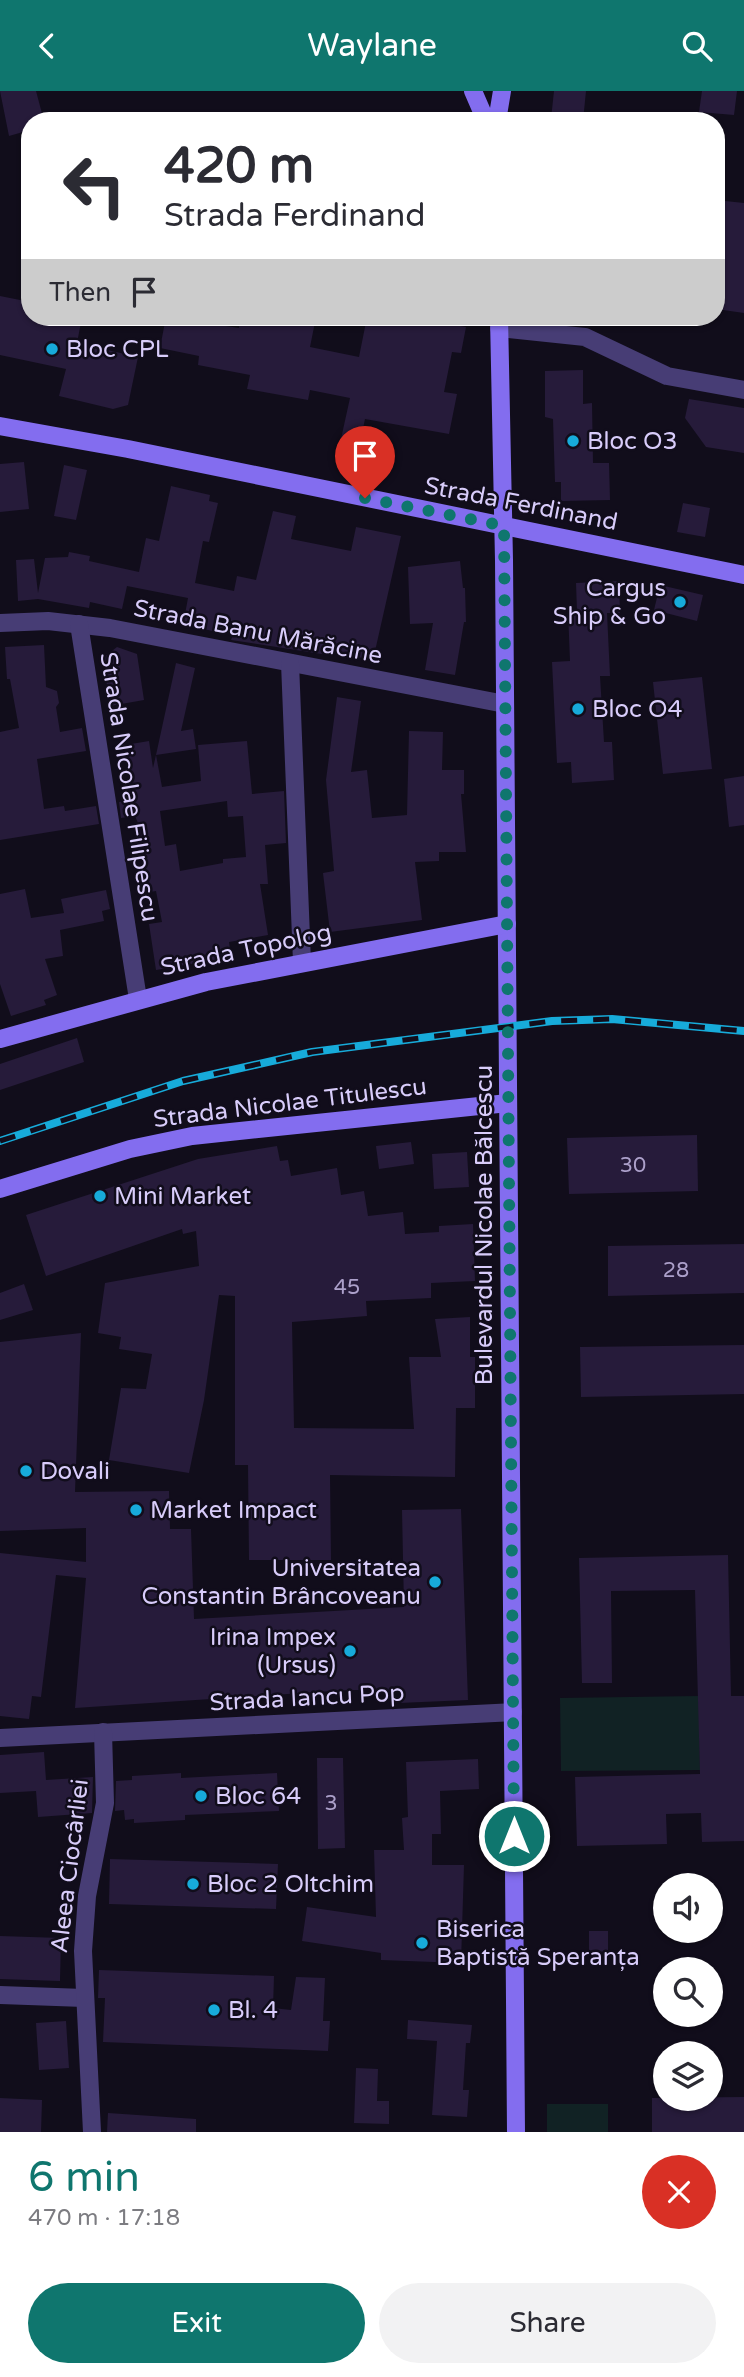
<!DOCTYPE html>
<html lang="en">
<head>
<meta charset="utf-8">
<style>
	body { margin:0; font-family:"Varela Round",sans-serif; background:#f2f2f3; color:#2b2b33; height:100vh; display:flex; flex-direction:column; font-size:26px; white-space:nowrap }
	* { box-sizing:border-box; margin:0 }
	p { font-size:23px; color:#7c7c81 }
	.icon { flex:none; width:38px; height:38px; fill:none; stroke:currentColor; stroke-width:2; stroke-linecap:round; stroke-linejoin:round }
	.map { position:relative; height:2041px; overflow:hidden }
	.side { display:flex; flex-direction:column; background:#fff; flex:1 }
	.side>* { flex:none }
	.hud { position:absolute; left:21px; top:21px; width:704px; height:214px; border-radius:28px; box-shadow:0 2px 5px #0004; background:#fff; color:#2b2b33; overflow:hidden }
	.fabs { position:absolute; left:653px; top:1782px; display:grid; gap:14px }
	.fabs a { display:grid; place-items:center; width:70px; height:70px; border-radius:50%; background:#fff; box-shadow:0 2px 5px #0004; font-size:35px }
	.pin { position:absolute; display:grid; place-items:center; width:60px; height:60px; color:#fff; margin:-72px -30px; border-radius:50% 50% 50% 0; rotate:-45deg; box-shadow:0 0 7px #0007 }
	.pin .icon { rotate:45deg }
	.me { position:absolute; width:77px; margin:-38px; rotate:0deg; stroke-linejoin:round; filter:drop-shadow(0 0 5px #0008) }
	.turn { display:flex; align-items:center; gap:24px; height:147px; padding:0 28px; font-size:32px }
	.turn .icon { width:91px; height:91px; stroke-width:2.5 }
	.turn b { display:block; font-size:49px; line-height:60px }
	.then { display:flex; align-items:center; height:66px; padding:0 28px; background:#0003; gap:14px; font-size:26px }
	.round { display:grid; place-items:center; flex:none; width:74px; height:74px; border-radius:37px; background:#f2f2f3 }
	.head { display:flex; align-items:center; justify-content:space-between; height:119px; padding:0 28px }
	h1 { font-size:42px; font-weight:600; line-height:52px; color:#0f766e }
	.button { display:flex; gap:14px; margin-top:auto; padding:14px 28px }
	.button a { flex:1; height:80px; border-radius:42px; background:#0f766e; color:#fff; font-size:28px; font-weight:600; line-height:80px; text-align:center }
	.button a+a { background:#f2f2f3; color:#2b2b33 }
	header { display:flex; justify-content:space-between; align-items:center; height:91px; padding:0 28px; background:#0f766e; color:#fff; font-size:32px; font-weight:600 }
	.map>svg:first-child { display:block }
	.green { fill:#112224 }
	.building { fill:#261b3a; fill-rule:evenodd }
	.lines { fill:none; stroke-linecap:round; stroke-linejoin:round }
	.street { stroke:#473d75; stroke-width:18 }
	.secondary { stroke:#836def; stroke-width:18 }
	.rail-casing { stroke:#17abda; stroke-width:8 }
	.rail { stroke:#110d1b; stroke-width:5; stroke-dasharray:16; stroke-linecap:butt }
	.route { stroke:#0f766e; stroke-width:12; stroke-dasharray:0 21.6 }
	.poi-dot { fill:#17abda; stroke:#110d1b; stroke-width:2.5 }
	.labels { text-anchor:middle; dominant-baseline:central; stroke-width:5; stroke-linejoin:round; paint-order:stroke }
	.number-label { font-size:21px; fill:#aca0ca }
	.poi-label { font-size:24px; fill:#d8ccfa; stroke:#110d1b; text-anchor:start }
	.street-label { font-size:24px; fill:#d8ccfa; stroke:#110d1b }
</style>
</head>
<body>
<header><svg class="icon" aria-label="back" viewBox="0 0 24 24"><path d="M15 5l-7 7 7 7"/></svg>Waylane<svg class="icon" aria-label="search" viewBox="0 0 24 24"><circle cx="10" cy="10" r="6"/><path d="M15 15l6 6"/></svg></header>
<div class="map">
<svg width="744" height="2041" viewBox="0 0 744 2041">
	<rect width="100%" height="100%" fill="#110d1b"/>
	<!-- green -->
	<g class="green">
		<polygon points="699,1605 700,1679 561,1680 560,1607"/>
		<rect x="547" y="2013" width="61" height="28"/>
	</g>
	<!-- building -->
	<g class="building">
		<polygon points="0,0 36,0 44,30 30,30 30,39 9,45"/>
		<polygon points="554,0 586,0 583,30 551,28"/>
		<polygon points="702,0 737,0 734,24 699,21"/>
		<polygon points="716,109 744,112 744,222 716,218"/>
		<polygon points="0,205 30,211 30,226 82,226 77,252 138,266 128,314 113,318 59,305 66,278 0,264"/>
		<polygon points="166,226 239,237 240,226 316,226 310,256 359,266 367,226 413,226 466,236 461,262 452,261 444,301 457,303 449,343 365,328 356,371 337,366 350,307 310,299 308,309 247,298 250,284 198,274 199,265 160,257"/>
		<polygon points="583,279 583,313 592,312 593,372 609,372 610,409 561,410 561,391 555,391 553,328 545,326 545,280"/>
		<polygon points="689,308 744,317 744,362 706,356 685,327"/>
		<polygon points="24,371 29,418 0,421 0,373"/>
		<polygon points="64,374 87,379 76,429 54,425"/>
		<polygon points="171,395 210,404 209,410 218,412 209,451 203,450 195,492 234,500 237,485 256,489 273,420 296,425 291,448 351,460 356,436 401,445 373,569 328,560 328,564 231,549 233,544 183,534 188,507 127,495 122,518 90,511 89,517 38,508 18,510 16,469 34,468 38,502 45,467 68,466 69,461 90,465 89,470 139,481 146,447 159,450"/>
		<polygon points="683,412 710,417 705,446 677,441"/>
		<polygon points="460,470 463,497 465,497 466,531 464,531 455,584 425,579 433,532 410,533 408,476"/>
		<polygon points="619,490 620,522 607,522 610,585 600,585 604,651 612,651 614,689 572,692 571,671 557,672 552,571 570,570 568,520 577,520 576,492"/>
		<polygon points="660,494 703,504 697,530 654,519"/>
		<polygon points="44,554 46,596 57,600 59,612 56,616 60,641 82,637 86,660 37,668 44,718 64,715 65,720 96,715 99,733 0,749 0,641 19,637 10,588 7,588 5,556"/>
		<polygon points="117,556 137,563 144,609 110,615 103,567"/>
		<polygon points="176,572 195,577 181,640 193,638 196,658 156,664"/>
		<polygon points="702,586 712,678 663,683 653,591"/>
		<polygon points="337,606 361,610 351,681 367,679 372,727 407,724 409,640 443,641 442,679 464,679 464,703 461,703 466,761 439,761 439,770 415,771 422,829 330,841 323,782 334,780 326,689"/>
		<path d="M149,650L153,677L156,664L162,696L201,690L198,654L247,650L252,703L284,700L286,752L265,754L268,793H260L268,844L229,851L231,866L156,879L149,833L162,831L156,800L143,802L141,786L147,785L138,732L135,725L121,727L119,711L125,710L124,705L129,704L127,694H132L125,654ZM227,710L228,726L243,725L246,766L223,768V772L180,780L176,753L165,755L160,720Z"/>
		<polygon points="744,685 744,734 729,736 724,688"/>
		<polygon points="25,798 31,827 64,822 61,808 106,799 110,818 102,820 104,830 60,839 63,865 45,868 57,904 44,909 46,914 11,925 0,893 0,803"/>
		<polygon points="77,947 84,971 0,999 0,973"/>
		<polygon points="697,1044 698,1100 569,1103 567,1047"/>
		<polygon points="411,1051 414,1073 379,1078 376,1055"/>
		<polygon points="277,1055 280,1070 288,1069 291,1085 337,1077 341,1104 364,1100 368,1125 403,1121 405,1143 439,1141 439,1135 473,1133 475,1190 431,1192 431,1207 366,1210 367,1225 292,1231 294,1337 414,1338 409,1266 441,1266 435,1228 470,1226 470,1266 475,1266 475,1317 456,1317 455,1386 330,1384 331,1469 249,1469 248,1374 235,1374 235,1205 219,1204 204,1309 189,1382 109,1369 121,1297 146,1298 152,1263 119,1258 121,1246 98,1242 105,1192 199,1175 196,1140 183,1143 182,1138 46,1185 26,1124 198,1068"/>
		<polygon points="467,1061 469,1096 434,1098 432,1063"/>
		<polygon points="744,1153 744,1202 608,1205 608,1155"/>
		<polygon points="24,1193 33,1219 0,1229 0,1202"/>
		<polygon points="81,1242 75,1401 169,1400 170,1438 191,1438 194,1528 404,1516 402,1419 461,1418 468,1609 399,1612 400,1599 348,1599 75,1617 86,1487 56,1484 41,1606 32,1605 29,1628 0,1625 0,1462 86,1471 86,1437 0,1440 0,1251"/>
		<polygon points="744,1254 744,1303 581,1306 580,1256"/>
		<polygon points="728,1464 731,1605 744,1605 744,1750 702,1751 701,1722 666,1723 667,1753 577,1755 575,1686 700,1683 695,1499 611,1500 612,1592 582,1592 579,1467"/>
		<polygon points="44,1661 46,1689 93,1686 92,1722 38,1726 36,1700 0,1702 0,1664"/>
		<polygon points="317,1667 343,1667 345,1757 318,1758"/>
		<polygon points="478,1668 479,1698 440,1700 441,1743 432,1743 432,1774 464,1774 461,1872 381,1869 381,1862 302,1850 307,1816 376,1826 374,1759 404,1759 402,1727 408,1726 406,1671"/>
		<polygon points="181,1682 181,1687 277,1682 279,1720 185,1724 185,1729 134,1732 134,1728 125,1729 124,1719 115,1720 116,1690 132,1689 132,1685"/>
		<polygon points="110,1768 278,1773 276,1818 109,1813"/>
		<polygon points="589,1840 608,1840 608,1861 589,1860"/>
		<polygon points="0,1845 61,1847 60,1890 0,1888"/>
		<polygon points="99,1879 274,1885 273,1917 291,1919 296,1886 325,1887 323,1930 330,1930 328,1960 103,1951 105,1907 98,1907"/>
		<polygon points="408,1929 472,1934 470,1952 466,1952 463,1999 469,1999 467,2026 432,2024 437,1950 407,1948"/>
		<polygon points="66,1930 69,1977 39,1979 36,1932"/>
		<polygon points="356,1977 378,1978 377,2010 389,2010 389,2033 354,2032"/>
		<polygon points="744,2006 744,2041 652,2041 652,2007"/>
		<polygon points="0,2007 42,2009 41,2041 0,2041"/>
		<polygon points="108,2022 196,2028 196,2041 107,2041"/>
	</g>
	<g class="lines">
		<!-- street -->
		<g class="street">
			<polyline points="499,237 585,246 667,285 744,299"/>
			<polyline points="0,532 48,530 110,537 505,613"/>
			<polyline points="79,533 138,908"/>
			<polyline points="290,572 302,871"/>
			<polyline points="0,1647 513,1621"/>
			<polyline points="0,1904 84,1907"/>
			<polyline points="92,2041 83,1860 87,1805 105,1712 103,1641"/>
		</g>
		<!-- secondary -->
		<g class="secondary">
			<polyline points="473,0 486,30"/>
			<polyline points="497,30 502,0"/>
			<polyline points="499,226 504,469 516,2041"/>
			<polyline points="0,335 128,358 744,484"/>
			<polyline points="0,948 206,891 507,833"/>
			<polyline points="0,1098 130,1058 192,1045 508,1012"/>
		</g>
		<!-- rail casing -->
		<g class="rail-casing">
			<polyline id="rail" points="0,1050 183,990 312,961 552,930 612,928 744,940"/>
		</g>
		<!-- rail -->
		<use href="#rail" class="rail"/>
	</g>
	<g class="lines">
		<!-- route -->
		<polyline class="route" points="365,407 504,435 514,1745"/>
	</g>
	<!-- markers -->
	<g class="poi-dot">
		<circle cx="52" cy="258" r="7"/>
		<circle cx="573" cy="350" r="7"/>
		<circle cx="680" cy="511" r="7"/>
		<circle cx="578" cy="618" r="7"/>
		<circle cx="100" cy="1105" r="7"/>
		<circle cx="26" cy="1380" r="7"/>
		<circle cx="136" cy="1419" r="7"/>
		<circle cx="435" cy="1491" r="7"/>
		<circle cx="350" cy="1560" r="7"/>
		<circle cx="201" cy="1705" r="7"/>
		<circle cx="193" cy="1793" r="7"/>
		<circle cx="422" cy="1852" r="7"/>
		<circle cx="214" cy="1919" r="7"/>
	</g>
	<g class="labels">
		<!-- number labels -->
		<g class="number-label">
			<text x="633" y="1074">30</text>
			<text x="676" y="1179">28</text>
			<text x="347" y="1196">45</text>
			<text x="331" y="1712">3</text>
		</g>
		<!-- poi labels -->
		<g class="poi-label">
			<text x="66" y="258">Bloc CPL</text>
			<text x="587" y="350">Bloc O3</text>
			<text x="666" y="497" text-anchor="end">Cargus<tspan x="666" dy="28">Ship &amp; Go</tspan></text>
			<text x="592" y="618">Bloc O4</text>
			<text x="114" y="1105">Mini Market</text>
			<text x="40" y="1380">Dovali</text>
			<text x="150" y="1419">Market Impact</text>
			<text x="421" y="1477" text-anchor="end">Universitatea<tspan x="421" dy="28">Constantin Brâncoveanu</tspan></text>
			<text x="336" y="1546" text-anchor="end">Irina Impex<tspan x="336" dy="28">(Ursus)</tspan></text>
			<text x="215" y="1705">Bloc 64</text>
			<text x="207" y="1793">Bloc 2 Oltchim</text>
			<text x="436" y="1838">Biserica<tspan x="436" dy="28">Baptistă Speranța</tspan></text>
			<text x="228" y="1919">Bl. 4</text>
		</g>
		<!-- street labels -->
		<g class="street-label">
			<text transform="translate(521 413) rotate(11)">Strada Ferdinand</text>
			<text transform="translate(258 541) rotate(11)">Strada Banu Mărăcine</text>
			<text transform="translate(129 696) rotate(81)">Strada Nicolae Filipescu</text>
			<text transform="translate(246 859) rotate(-12)">Strada Topolog</text>
			<text transform="translate(290 1012) rotate(-7)">Strada Nicolae Titulescu</text>
			<text transform="translate(484 1134) rotate(-90)">Bulevardul Nicolae Bălcescu</text>
			<text transform="translate(307 1607) rotate(-3)">Strada Iancu Pop</text>
			<text transform="translate(70 1775) rotate(-83)">Aleea Ciocârliei</text>
		</g>
	</g>
</svg>
<div class="fabs">
<a><svg class="icon" aria-label="sound" viewBox="0 0 24 24"><path d="M4 9h4l5-4v14l-5-4H4zM17 9q2 3 0 6"/></svg></a>
<a><svg class="icon" aria-label="search" viewBox="0 0 24 24"><circle cx="10" cy="10" r="6"/><path d="M15 15l6 6"/></svg></a>
<a><svg class="icon" aria-label="layers" viewBox="0 0 24 24"><path d="M12 4l9 5-9 5-9-5zM3 14l9 5 9-5"/></svg></a>
</div>
<div class="pin" style="left:365px;top:407px;background:#d93025"><svg class="icon" aria-label="arrive" viewBox="0 0 24 24"><path d="M6 21V4h12l-3 4 3 4H6"/></svg></div>
<svg class="me" style="left:514px;top:1745px" viewBox="-20 -20 40 40"><circle r="17" fill="#0f766e" stroke="#fff" stroke-width="3"/><path d="M0-11L8 9 0 5-8 9z" fill="#fff"/></svg>
<div class="hud">
<div class="turn"><svg class="icon" aria-label="left" viewBox="0 0 24 24"><path d="M17 20v-9H6M10 6l-5 5 5 5"/></svg><div><b>420 m</b>Strada Ferdinand</div></div>
<div class="then">Then<svg class="icon" aria-label="arrive" viewBox="0 0 24 24"><path d="M6 21V4h12l-3 4 3 4H6"/></svg></div>
</div>
</div>
<section class="side">
<div class="head"><div><h1>6 min</h1><p>470 m · 17:18</p></div><a class="round" style="background:#d93025;color:#fff"><svg class="icon" aria-label="close" viewBox="0 0 24 24"><path d="M6 6l12 12M18 6L6 18"/></svg></a></div>
<div class="button"><a>Exit</a><a>Share</a></div>
</section>
</body>
</html>
